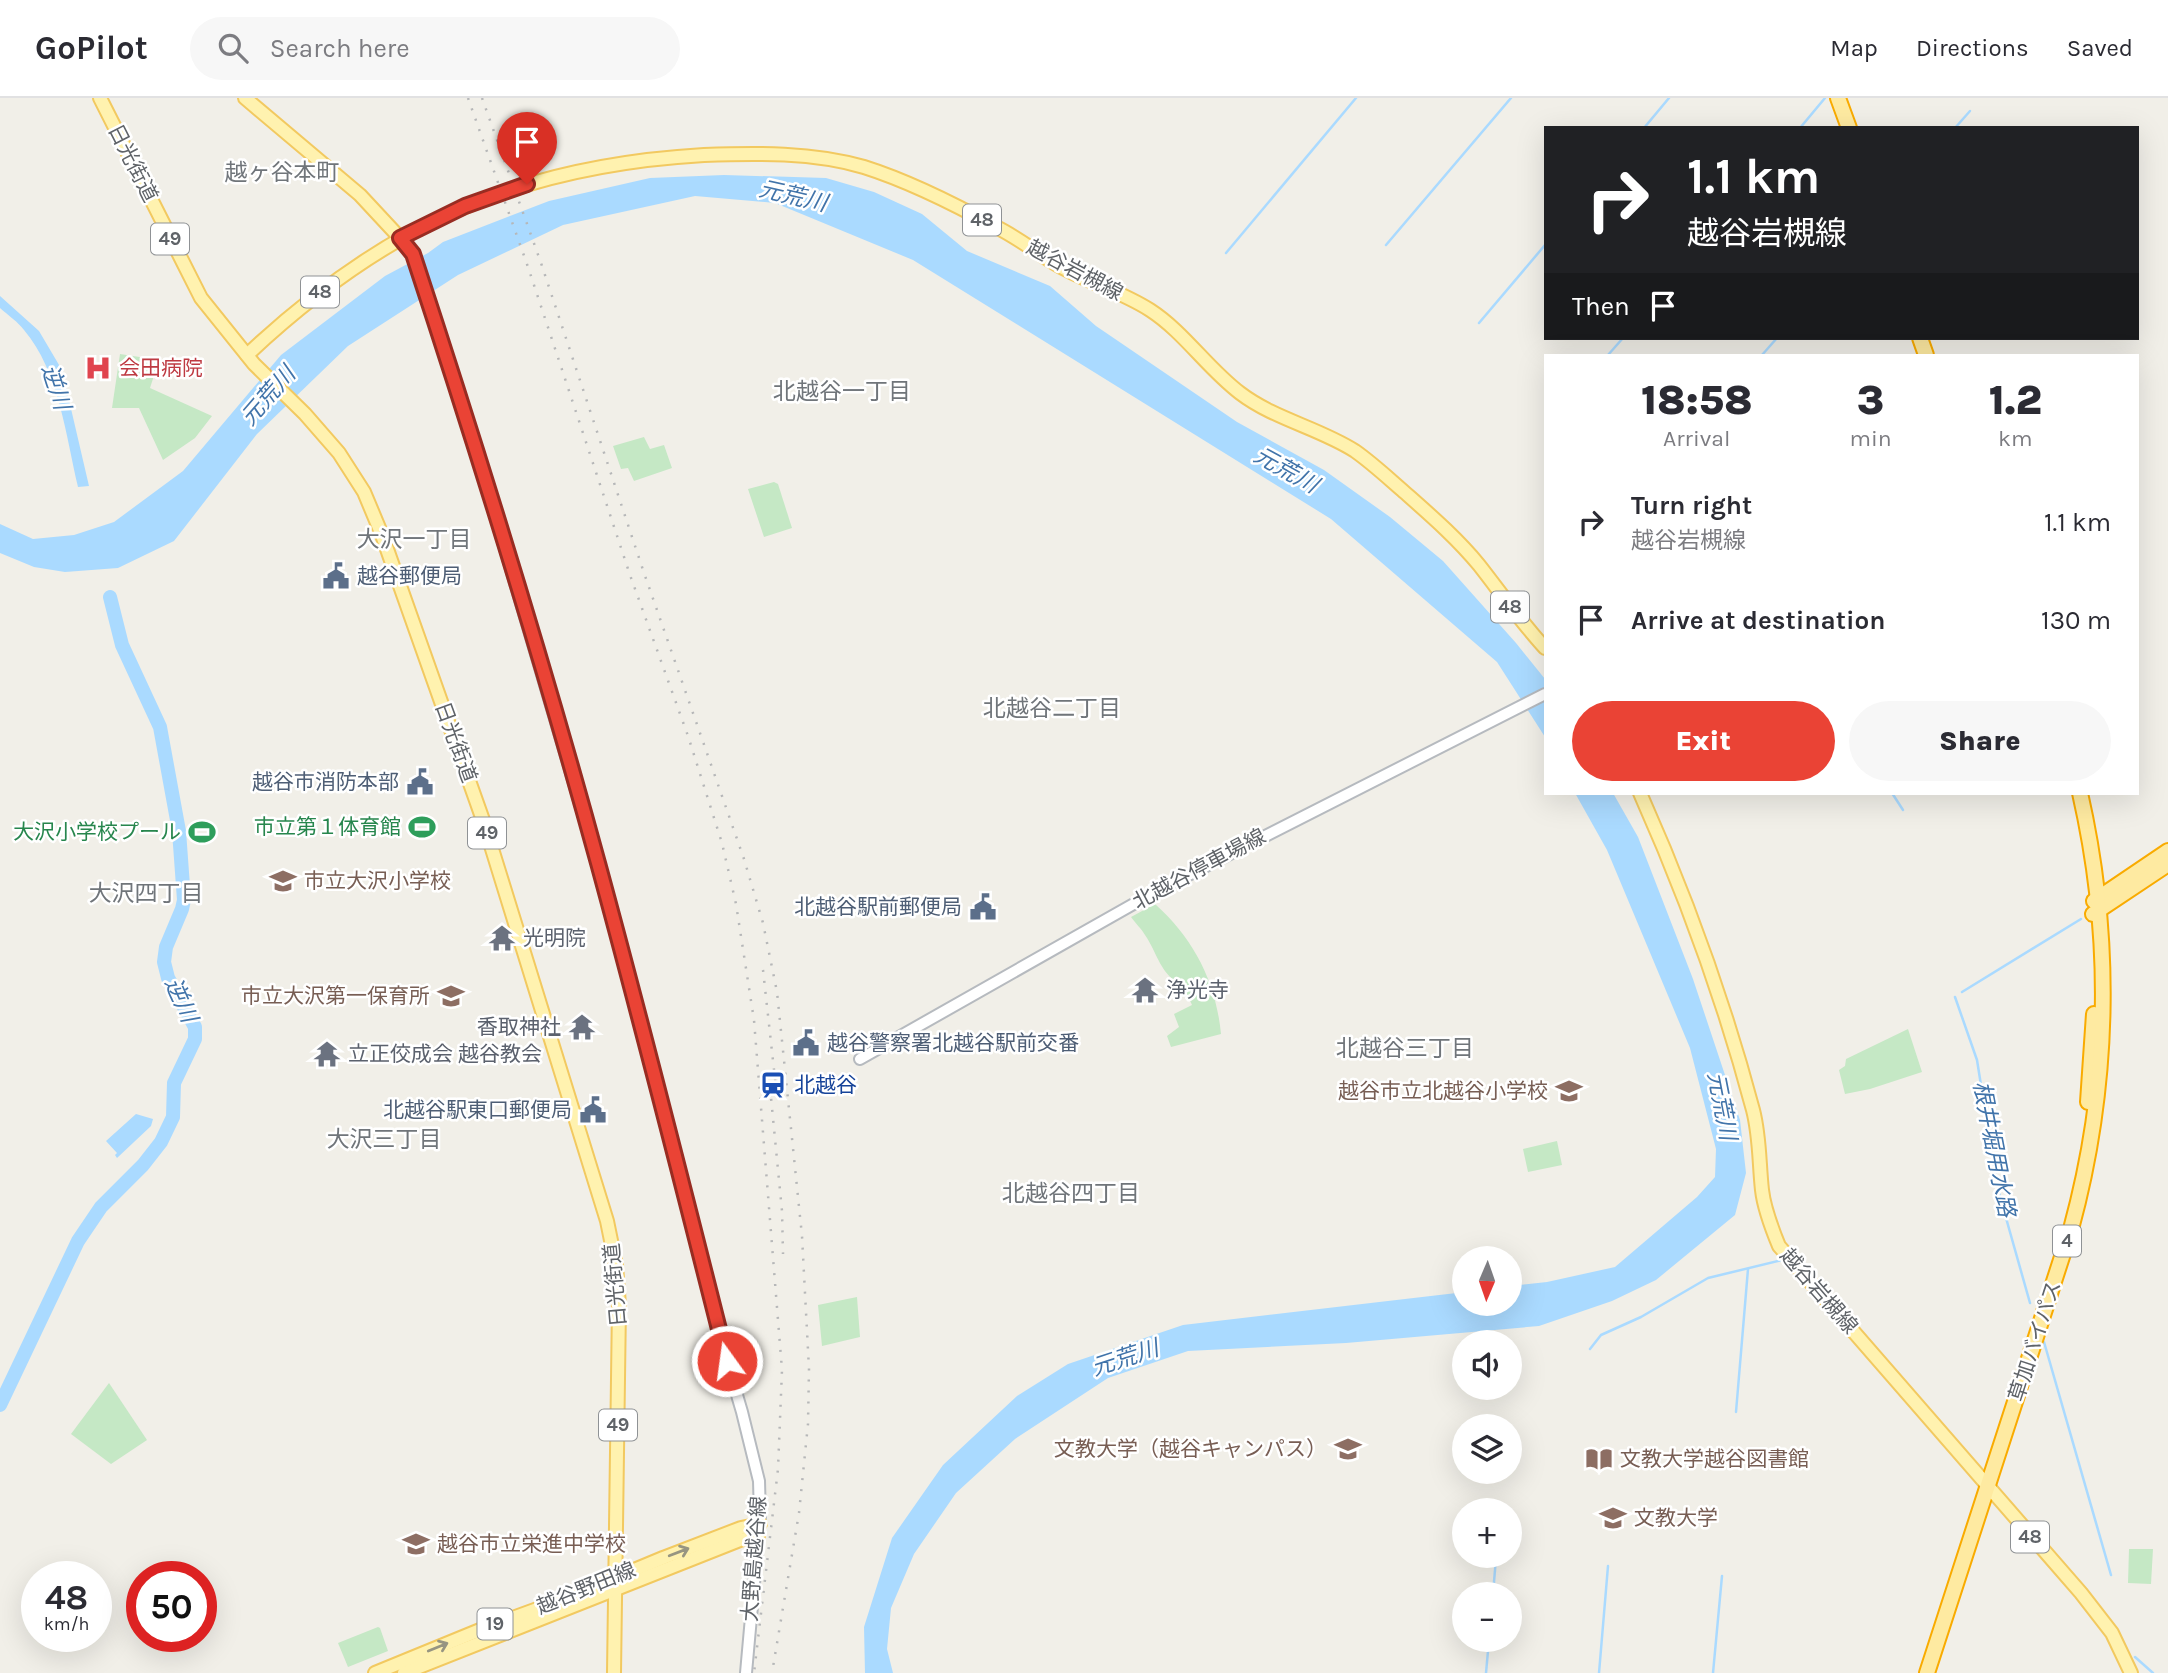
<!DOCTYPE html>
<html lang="en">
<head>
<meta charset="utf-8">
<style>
	body { margin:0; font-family:Karla,"Noto Sans JP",sans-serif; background:#f7f7f7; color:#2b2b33; height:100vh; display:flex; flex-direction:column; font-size:26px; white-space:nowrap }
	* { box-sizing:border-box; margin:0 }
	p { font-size:23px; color:#7c7c81 }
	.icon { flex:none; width:38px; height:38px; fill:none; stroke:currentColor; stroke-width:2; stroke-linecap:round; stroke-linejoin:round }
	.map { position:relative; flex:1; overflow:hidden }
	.panel { position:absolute; left:1544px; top:256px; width:595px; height:441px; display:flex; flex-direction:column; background:#fff; border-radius:0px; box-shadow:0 7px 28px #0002 }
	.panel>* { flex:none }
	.hud { position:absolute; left:1544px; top:28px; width:595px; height:214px; border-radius:0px; box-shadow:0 7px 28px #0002; background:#202124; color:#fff; overflow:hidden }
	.needle { width:46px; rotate:182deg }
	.controls { position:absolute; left:1452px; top:1148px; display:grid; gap:14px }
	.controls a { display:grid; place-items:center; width:70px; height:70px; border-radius:50%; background:#fff; box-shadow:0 7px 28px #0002; font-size:35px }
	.speed { position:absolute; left:21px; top:1463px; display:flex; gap:14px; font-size:35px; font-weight:700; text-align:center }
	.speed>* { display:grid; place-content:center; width:91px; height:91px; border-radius:50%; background:#fff; box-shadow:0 7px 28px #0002; line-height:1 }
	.speed small { font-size:18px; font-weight:400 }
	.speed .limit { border:10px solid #d22; background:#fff; color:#111 }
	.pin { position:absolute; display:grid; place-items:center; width:60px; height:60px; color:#fff; margin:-72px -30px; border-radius:50% 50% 50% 0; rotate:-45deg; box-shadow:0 0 7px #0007 }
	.pin .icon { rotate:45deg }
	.me { position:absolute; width:77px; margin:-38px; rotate:346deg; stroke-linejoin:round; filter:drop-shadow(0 0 5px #0008) }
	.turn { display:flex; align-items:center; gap:24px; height:147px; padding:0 28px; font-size:32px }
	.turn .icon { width:91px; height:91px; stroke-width:2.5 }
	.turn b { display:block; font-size:49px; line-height:60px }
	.then { display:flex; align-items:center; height:66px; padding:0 28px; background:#0003; gap:14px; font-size:26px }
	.eta { display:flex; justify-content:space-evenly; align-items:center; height:119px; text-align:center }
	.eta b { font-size:42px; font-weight:800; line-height:49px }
	.primary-button { display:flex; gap:14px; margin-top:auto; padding:14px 28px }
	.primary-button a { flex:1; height:80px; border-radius:42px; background:#ea4335; color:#fff; font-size:28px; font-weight:800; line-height:80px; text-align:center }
	.primary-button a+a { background:#f7f7f7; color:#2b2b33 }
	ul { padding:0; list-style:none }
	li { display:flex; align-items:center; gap:21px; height:98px; padding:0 28px }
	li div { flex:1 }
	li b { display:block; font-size:26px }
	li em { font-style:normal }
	header { display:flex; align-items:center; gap:42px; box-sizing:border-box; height:98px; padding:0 35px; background:#fff; border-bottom:2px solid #e1e1e2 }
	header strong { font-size:33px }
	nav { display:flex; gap:38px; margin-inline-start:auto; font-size:24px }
	.search { width:490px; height:63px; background:#f7f7f7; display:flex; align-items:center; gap:18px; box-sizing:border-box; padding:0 24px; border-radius:38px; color:#7c7c81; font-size:26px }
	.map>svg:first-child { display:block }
	.green { fill:#c5e8c5 }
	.water { fill:#aadaff }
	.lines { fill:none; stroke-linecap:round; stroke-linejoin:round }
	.stream { stroke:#aadaff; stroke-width:2.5 }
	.river { stroke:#aadaff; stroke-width:14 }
	.secondary-casing { stroke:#b6babf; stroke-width:14 }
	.primary-casing { stroke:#f2c960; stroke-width:16 }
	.trunk-casing { stroke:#f9ab00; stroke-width:18 }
	.secondary { stroke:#fff; stroke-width:10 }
	.primary { stroke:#fff2af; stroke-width:12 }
	.trunk { stroke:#feeaa1; stroke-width:14 }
	.rail { stroke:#b6b7b8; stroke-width:2.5; stroke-dasharray:2 9; stroke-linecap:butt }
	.oneway { stroke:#979581 }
	.route-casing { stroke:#982c22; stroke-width:18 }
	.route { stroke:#ea4335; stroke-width:12 }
	.labels { text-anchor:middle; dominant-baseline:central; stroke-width:5; stroke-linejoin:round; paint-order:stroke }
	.shield { fill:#fff; stroke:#8f9295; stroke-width:2 }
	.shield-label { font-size:19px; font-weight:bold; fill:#5f6368 }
	.street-label { font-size:21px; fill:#5f6368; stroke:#fff }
	.health-label { font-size:21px; fill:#be3a42; stroke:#fff; text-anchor:start }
	.service-label { font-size:21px; fill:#4e5e75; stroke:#fff; text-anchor:end }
	.leisure-label { font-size:21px; fill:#27864d; stroke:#fff; text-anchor:end }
	.education-label { font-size:21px; fill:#785e54; stroke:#fff; text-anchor:start }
	.worship-label { font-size:21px; fill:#5b616d; stroke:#fff; text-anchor:start }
	.transit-label { font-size:21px; fill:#164399; stroke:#fff; text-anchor:start }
	.neighbourhood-label { font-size:23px; fill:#70757a; stroke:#fff }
	.water-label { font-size:23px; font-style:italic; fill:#4174aa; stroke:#fff }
</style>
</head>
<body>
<header>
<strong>GoPilot</strong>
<div class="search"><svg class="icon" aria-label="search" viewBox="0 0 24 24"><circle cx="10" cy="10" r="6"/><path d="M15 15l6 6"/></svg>Search here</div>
<nav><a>Map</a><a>Directions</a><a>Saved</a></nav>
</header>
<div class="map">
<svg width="2168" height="1575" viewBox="0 0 2168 1575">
	<rect width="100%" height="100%" fill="#f1efe8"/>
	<!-- green -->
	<g class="green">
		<polygon points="120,256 159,262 150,290 212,318 195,340 163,362 139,310 112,310"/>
		<polygon points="644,339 650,351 664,347 672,370 634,383 628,370 621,371 613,348"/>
		<polygon points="774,384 778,386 792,430 764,439 748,391"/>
		<path d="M1155,806C1194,841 1216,884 1221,936L1171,949L1167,938L1179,929L1174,916L1192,907L1183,887C1161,879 1157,854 1145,837C1141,830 1135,825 1131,819Z"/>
		<polygon points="1908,931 1922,974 1870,991 1845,996 1839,972 1845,968 1846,961"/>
		<polygon points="1557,1043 1562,1067 1528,1074 1523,1051"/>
		<polygon points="857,1199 860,1239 822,1248 818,1207"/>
		<polygon points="109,1285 147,1342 111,1366 71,1336"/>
		<polygon points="2129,1451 2153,1451 2151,1486 2128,1485"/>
		<polygon points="378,1529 380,1530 388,1553 348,1569 338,1545"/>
	</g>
	<!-- water -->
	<g class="water">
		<polygon points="724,77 826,80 874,94 922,116 967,153 1050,188 1096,228 1237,324 1324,372 1390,419 1443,463 1516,545 1545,581 1545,639 1497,564 1331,421 913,162 775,105 695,98 563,127 458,177 348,248 257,336 174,443 118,470 65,474 34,469 0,455 0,426 33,441 74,437 114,424 183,373 281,257 385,178 428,155 443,144 549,103 650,80"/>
		<path d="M0,198L39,233L62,272L89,388L78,389C66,338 59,273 24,232C18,224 8,217 0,210Z"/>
		<polygon points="1575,695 1613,695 1638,739 1693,881 1740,1022 1746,1075 1735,1117 1656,1182 1612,1203 1539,1228 1346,1245 1188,1253 1108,1280 1015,1341 956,1395 914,1456 891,1510 887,1551 893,1575 865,1575 864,1529 892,1440 943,1367 1017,1298 1068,1266 1183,1227 1465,1194 1465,1206 1510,1206 1510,1188 1547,1184 1615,1169 1697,1099 1715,1079 1716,1051 1690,950 1607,752"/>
		<polygon points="136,1016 153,1021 151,1028 117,1060 115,1057 117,1055 106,1043"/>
	</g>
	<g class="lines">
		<!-- stream -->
		<g class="stream">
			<polyline points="1644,30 1669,0"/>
			<polyline points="1800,30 1825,0"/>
			<polyline points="1955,30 1970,13"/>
			<polyline points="1386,147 1511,0"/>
			<polyline points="1226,155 1356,0"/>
			<polyline points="1479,225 1545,147"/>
			<polyline points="1608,257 1623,240"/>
			<polyline points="1762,257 1777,240"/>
			<polyline points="1892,695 1903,712"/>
			<polyline points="1962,894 2081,821"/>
			<polyline points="1955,899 1977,962 1997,1088 2030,1205"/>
			<polyline points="2044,1244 2111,1477"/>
			<polyline points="1590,1251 1601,1237 1641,1219 1708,1180 1782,1162"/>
			<polyline points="1736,1314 1748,1171"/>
			<polyline points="1493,1496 1496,1460"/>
			<polyline points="2135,1559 2153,1575"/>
			<polyline points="1486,1575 1489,1542"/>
			<polyline points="1599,1575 1608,1468"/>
			<polyline points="1713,1575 1722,1478"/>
		</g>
		<!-- river -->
		<polyline class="river" points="0,1307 78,1143 101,1109 143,1067 161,1044 173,1019 174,985 195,941 195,929 168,880 164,864 166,849 182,811 184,802 179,733 160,629 122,547 110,499"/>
		<!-- secondary casing -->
		<g class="secondary-casing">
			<g id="secondary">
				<polyline points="400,140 413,156 483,376 598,767 663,1007 727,1263 742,1314 759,1383 760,1419 746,1575"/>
				<polyline points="860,961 1153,795 1545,596"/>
			</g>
		</g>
		<!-- primary casing -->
		<g class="primary-casing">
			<g id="primary">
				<polyline points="100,0 201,200 254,266 305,316 339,355 364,394 382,437 484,725 607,1123 616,1167 619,1207 614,1575"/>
				<polyline points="245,0 360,97 400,140"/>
				<path d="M247,257C384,128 515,68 704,57C756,55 813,54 864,69C905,82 958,108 996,129C1019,140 1039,157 1061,169C1090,185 1122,194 1150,212C1184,234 1207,270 1240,295C1274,321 1319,330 1355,353C1372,365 1387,379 1402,392C1429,416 1456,439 1479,467C1501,495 1521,524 1545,550"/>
				<path d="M1640,695C1686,798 1724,903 1753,1012C1760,1039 1759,1065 1762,1092C1764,1110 1772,1131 1779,1148L2081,1495L2112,1535L2131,1575"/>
				<polyline points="375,1575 480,1532 562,1502 663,1460 741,1430 760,1426"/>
				<polyline points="404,1575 740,1442 758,1438"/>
			</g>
		</g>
		<!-- trunk casing -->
		<g class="trunk-casing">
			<g id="trunk">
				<polyline points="1838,0 1849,30"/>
				<polyline points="1920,240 1926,257"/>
				<polyline points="2094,803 2168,753"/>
				<polyline points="2093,816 2168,766"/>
				<polyline points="2088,1004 2094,916"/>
				<path d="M1927,1575L2071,1131C2110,988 2113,840 2080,695"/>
			</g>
		</g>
		<!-- secondary -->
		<use href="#secondary" class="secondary"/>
		<!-- primary -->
		<use href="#primary" class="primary"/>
		<!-- trunk -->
		<use href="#trunk" class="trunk"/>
		<!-- rail -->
		<g class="rail">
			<polyline points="468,0 528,169 630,477 688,638 722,745 736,806 754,922 782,1272 778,1371 754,1575"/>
			<polyline points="482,0 541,165 643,472 744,761 763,825 777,894 802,1138 809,1271 808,1326 799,1415 772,1575"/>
			<polyline points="763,872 776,990"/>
			<polyline points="769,979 782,1113 783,1156"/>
		</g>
	</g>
	<!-- one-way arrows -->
	<defs><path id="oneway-shaft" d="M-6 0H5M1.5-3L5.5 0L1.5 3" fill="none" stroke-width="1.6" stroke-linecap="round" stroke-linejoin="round" transform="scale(1.75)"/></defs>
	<g class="oneway">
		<use href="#oneway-shaft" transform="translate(679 1454) rotate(-21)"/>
		<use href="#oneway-shaft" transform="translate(438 1549) rotate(-22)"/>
	</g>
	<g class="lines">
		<!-- route casing -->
		<g class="route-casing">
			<path id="route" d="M527,86L465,108L400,140L413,156C479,357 542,560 598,765C643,930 685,1096 727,1263"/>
		</g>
		<!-- route -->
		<use href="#route" class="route"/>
	</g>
	<!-- icons -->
	<defs>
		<g id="hospital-bare" transform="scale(2.1)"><path d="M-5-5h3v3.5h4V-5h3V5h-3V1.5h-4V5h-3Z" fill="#e0444e" stroke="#fff" stroke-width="2.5" paint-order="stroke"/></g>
		<g id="civic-bare" transform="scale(2.1)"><path d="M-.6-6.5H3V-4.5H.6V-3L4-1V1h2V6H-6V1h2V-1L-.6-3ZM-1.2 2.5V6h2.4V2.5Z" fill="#5c6f8a" stroke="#fff" stroke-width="2.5" paint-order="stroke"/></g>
		<g id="stadium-bare" transform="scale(2.1)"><path d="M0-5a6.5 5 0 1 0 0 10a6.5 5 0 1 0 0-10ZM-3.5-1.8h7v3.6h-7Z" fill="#2e9e5b" stroke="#fff" stroke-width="2.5" paint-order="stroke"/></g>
		<g id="school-bare" transform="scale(2.1)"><path d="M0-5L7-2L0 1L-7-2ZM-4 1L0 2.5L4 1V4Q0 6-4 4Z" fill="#8d6e63" stroke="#fff" stroke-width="2.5" paint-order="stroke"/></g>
		<g id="temple-bare" transform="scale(2.1)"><path d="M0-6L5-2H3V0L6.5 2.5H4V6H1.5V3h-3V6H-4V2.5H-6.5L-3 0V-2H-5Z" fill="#6b7280" stroke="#fff" stroke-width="2.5" paint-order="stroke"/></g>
		<g id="station-bare" transform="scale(2.1)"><path d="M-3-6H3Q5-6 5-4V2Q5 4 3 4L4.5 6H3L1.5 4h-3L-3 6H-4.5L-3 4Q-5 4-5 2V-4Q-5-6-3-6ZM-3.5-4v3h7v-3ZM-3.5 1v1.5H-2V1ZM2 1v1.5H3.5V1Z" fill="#1a4fb4" stroke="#fff" stroke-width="2.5" paint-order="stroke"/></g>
		<g id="library-bare" transform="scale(2.1)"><path d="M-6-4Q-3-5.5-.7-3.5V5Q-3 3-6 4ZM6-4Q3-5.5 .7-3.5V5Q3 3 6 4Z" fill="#8d6e63" stroke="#fff" stroke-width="2.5" paint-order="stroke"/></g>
	</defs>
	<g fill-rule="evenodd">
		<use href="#hospital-bare" x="98" y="270"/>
		<use href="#civic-bare" x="336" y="478"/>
		<use href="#civic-bare" x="420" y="684"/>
		<use href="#stadium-bare" x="422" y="729"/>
		<use href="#stadium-bare" x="202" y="734"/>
		<use href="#school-bare" x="283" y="783"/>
		<use href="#civic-bare" x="983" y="809"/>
		<use href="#temple-bare" x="502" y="840"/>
		<use href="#temple-bare" x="1145" y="892"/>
		<use href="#school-bare" x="451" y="898"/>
		<use href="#temple-bare" x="582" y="929"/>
		<use href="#civic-bare" x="806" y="945"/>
		<use href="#temple-bare" x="327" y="956"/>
		<use href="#station-bare" x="773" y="987"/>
		<use href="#school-bare" x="1569" y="993"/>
		<use href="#civic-bare" x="593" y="1012"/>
		<use href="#school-bare" x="1348" y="1351"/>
		<use href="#library-bare" x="1599" y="1361"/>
		<use href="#school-bare" x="1613" y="1420"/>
		<use href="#school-bare" x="416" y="1446"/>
	</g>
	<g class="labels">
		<!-- shield labels -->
		<g class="shield">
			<rect x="963" y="106.5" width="38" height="31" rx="5"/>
			<rect x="151" y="125.5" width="38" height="31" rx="5"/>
			<rect x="301" y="178.5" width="38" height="31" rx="5"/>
			<rect x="1491" y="493.5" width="38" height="31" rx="5"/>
			<rect x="468" y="719.5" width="38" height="31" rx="5"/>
			<rect x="2053" y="1127.5" width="28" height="31" rx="5"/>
			<rect x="599" y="1311.5" width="38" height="31" rx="5"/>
			<rect x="2011" y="1423.5" width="38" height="31" rx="5"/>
			<rect x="477.5" y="1510.5" width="35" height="31" rx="5"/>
		</g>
		<g class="shield-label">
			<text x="982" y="122">48</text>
			<text x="170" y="141">49</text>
			<text x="320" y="194">48</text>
			<text x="1510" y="509">48</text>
			<text x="487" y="735">49</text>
			<text x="2067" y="1143">4</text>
			<text x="618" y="1327">49</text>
			<text x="2030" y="1439">48</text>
			<text x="495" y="1526">19</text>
		</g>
		<!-- street labels -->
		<g class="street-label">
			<text transform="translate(133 65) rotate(63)">日光街道</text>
			<text transform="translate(1075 172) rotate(28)">越谷岩槻線</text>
			<text transform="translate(456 644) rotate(70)">日光街道</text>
			<text transform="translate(1199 771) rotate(-28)">北越谷停車場線</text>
			<text transform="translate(615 1187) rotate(-95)">日光街道</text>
			<text transform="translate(1819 1193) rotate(49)">越谷岩槻線</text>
			<text transform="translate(2035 1243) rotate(-72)">草加バイパス</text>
			<text transform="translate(754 1461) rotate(-86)">大野島越谷線</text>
			<text transform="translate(586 1490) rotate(-22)">越谷野田線</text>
		</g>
		<!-- health labels -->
		<g class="health-label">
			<text x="119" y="270">会田病院</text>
		</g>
		<!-- service labels -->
		<g class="service-label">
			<text x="357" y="478" text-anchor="start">越谷郵便局</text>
			<text x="399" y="684">越谷市消防本部</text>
			<text x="962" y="809">北越谷駅前郵便局</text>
			<text x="827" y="945" text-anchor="start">越谷警察署北越谷駅前交番</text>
			<text x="572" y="1012">北越谷駅東口郵便局</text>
		</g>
		<!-- leisure labels -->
		<g class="leisure-label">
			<text x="401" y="729">市立第１体育館</text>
			<text x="181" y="734">大沢小学校プール</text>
		</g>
		<!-- education labels -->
		<g class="education-label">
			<text x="304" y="783">市立大沢小学校</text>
			<text x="430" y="898" text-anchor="end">市立大沢第一保育所</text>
			<text x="1548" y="993" text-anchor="end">越谷市立北越谷小学校</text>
			<text x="1327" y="1351" text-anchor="end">文教大学（越谷キャンパス）</text>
			<text x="1620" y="1361">文教大学越谷図書館</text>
			<text x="1634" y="1420">文教大学</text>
			<text x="437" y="1446">越谷市立栄進中学校</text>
		</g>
		<!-- worship labels -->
		<g class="worship-label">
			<text x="523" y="840">光明院</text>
			<text x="1166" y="892">浄光寺</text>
			<text x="561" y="929" text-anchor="end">香取神社</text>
			<text x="348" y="956">立正佼成会 越谷教会</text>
		</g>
		<!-- transit labels -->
		<g class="transit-label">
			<text x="794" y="987">北越谷</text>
		</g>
		<!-- neighbourhood labels -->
		<g class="neighbourhood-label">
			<text x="282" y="74">越ヶ谷本町</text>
			<text x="842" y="293">北越谷一丁目</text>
			<text x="414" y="441">大沢一丁目</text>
			<text x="1052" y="610">北越谷二丁目</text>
			<text x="146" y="795">大沢四丁目</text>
			<text x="1405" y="950">北越谷三丁目</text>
			<text x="384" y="1041">大沢三丁目</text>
			<text x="1071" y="1095">北越谷四丁目</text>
		</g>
		<!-- water labels -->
		<g class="water-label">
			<text transform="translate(793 98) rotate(13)">元荒川</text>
			<text transform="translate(56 289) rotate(72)">逆川</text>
			<text transform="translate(268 298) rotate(-49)">元荒川</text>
			<text transform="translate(1286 372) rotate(29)">元荒川</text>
			<text transform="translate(181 902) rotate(66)">逆川</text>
			<text transform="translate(1722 1008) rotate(79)">元荒川</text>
			<text transform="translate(1994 1051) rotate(79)">根井堀用水路</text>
			<text transform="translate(1125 1260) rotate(-18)">元荒川</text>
		</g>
	</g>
</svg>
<div class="controls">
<a><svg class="needle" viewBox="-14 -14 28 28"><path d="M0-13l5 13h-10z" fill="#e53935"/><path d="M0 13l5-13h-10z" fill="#7c7c81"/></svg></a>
<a><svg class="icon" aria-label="sound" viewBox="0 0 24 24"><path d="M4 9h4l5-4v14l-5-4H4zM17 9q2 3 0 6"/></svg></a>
<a><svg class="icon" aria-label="layers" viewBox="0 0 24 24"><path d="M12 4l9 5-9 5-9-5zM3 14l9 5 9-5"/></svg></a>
<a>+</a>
<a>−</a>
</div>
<div class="speed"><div>48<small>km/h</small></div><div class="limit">50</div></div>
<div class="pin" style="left:527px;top:86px;background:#d93025"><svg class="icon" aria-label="arrive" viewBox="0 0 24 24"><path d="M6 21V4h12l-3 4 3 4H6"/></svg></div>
<svg class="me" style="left:727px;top:1263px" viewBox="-20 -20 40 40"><circle r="17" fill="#ea4335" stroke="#fff" stroke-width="3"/><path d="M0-11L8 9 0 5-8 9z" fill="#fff"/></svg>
<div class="hud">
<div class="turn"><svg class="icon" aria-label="right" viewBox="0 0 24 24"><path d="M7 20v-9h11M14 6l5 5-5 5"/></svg><div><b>1.1 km</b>越谷岩槻線</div></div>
<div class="then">Then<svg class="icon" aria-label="arrive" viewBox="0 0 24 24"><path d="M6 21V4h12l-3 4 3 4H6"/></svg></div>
</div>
<section class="panel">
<div class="eta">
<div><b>18:58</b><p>Arrival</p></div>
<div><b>3</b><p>min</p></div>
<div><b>1.2</b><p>km</p></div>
</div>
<ul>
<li><svg class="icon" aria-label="right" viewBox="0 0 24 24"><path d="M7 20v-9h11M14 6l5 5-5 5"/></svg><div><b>Turn right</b><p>越谷岩槻線</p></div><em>1.1 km</em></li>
<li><svg class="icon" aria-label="arrive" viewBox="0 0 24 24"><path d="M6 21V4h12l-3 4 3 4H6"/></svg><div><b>Arrive at destination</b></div><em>130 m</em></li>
</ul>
<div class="primary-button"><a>Exit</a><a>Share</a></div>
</section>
</div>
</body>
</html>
